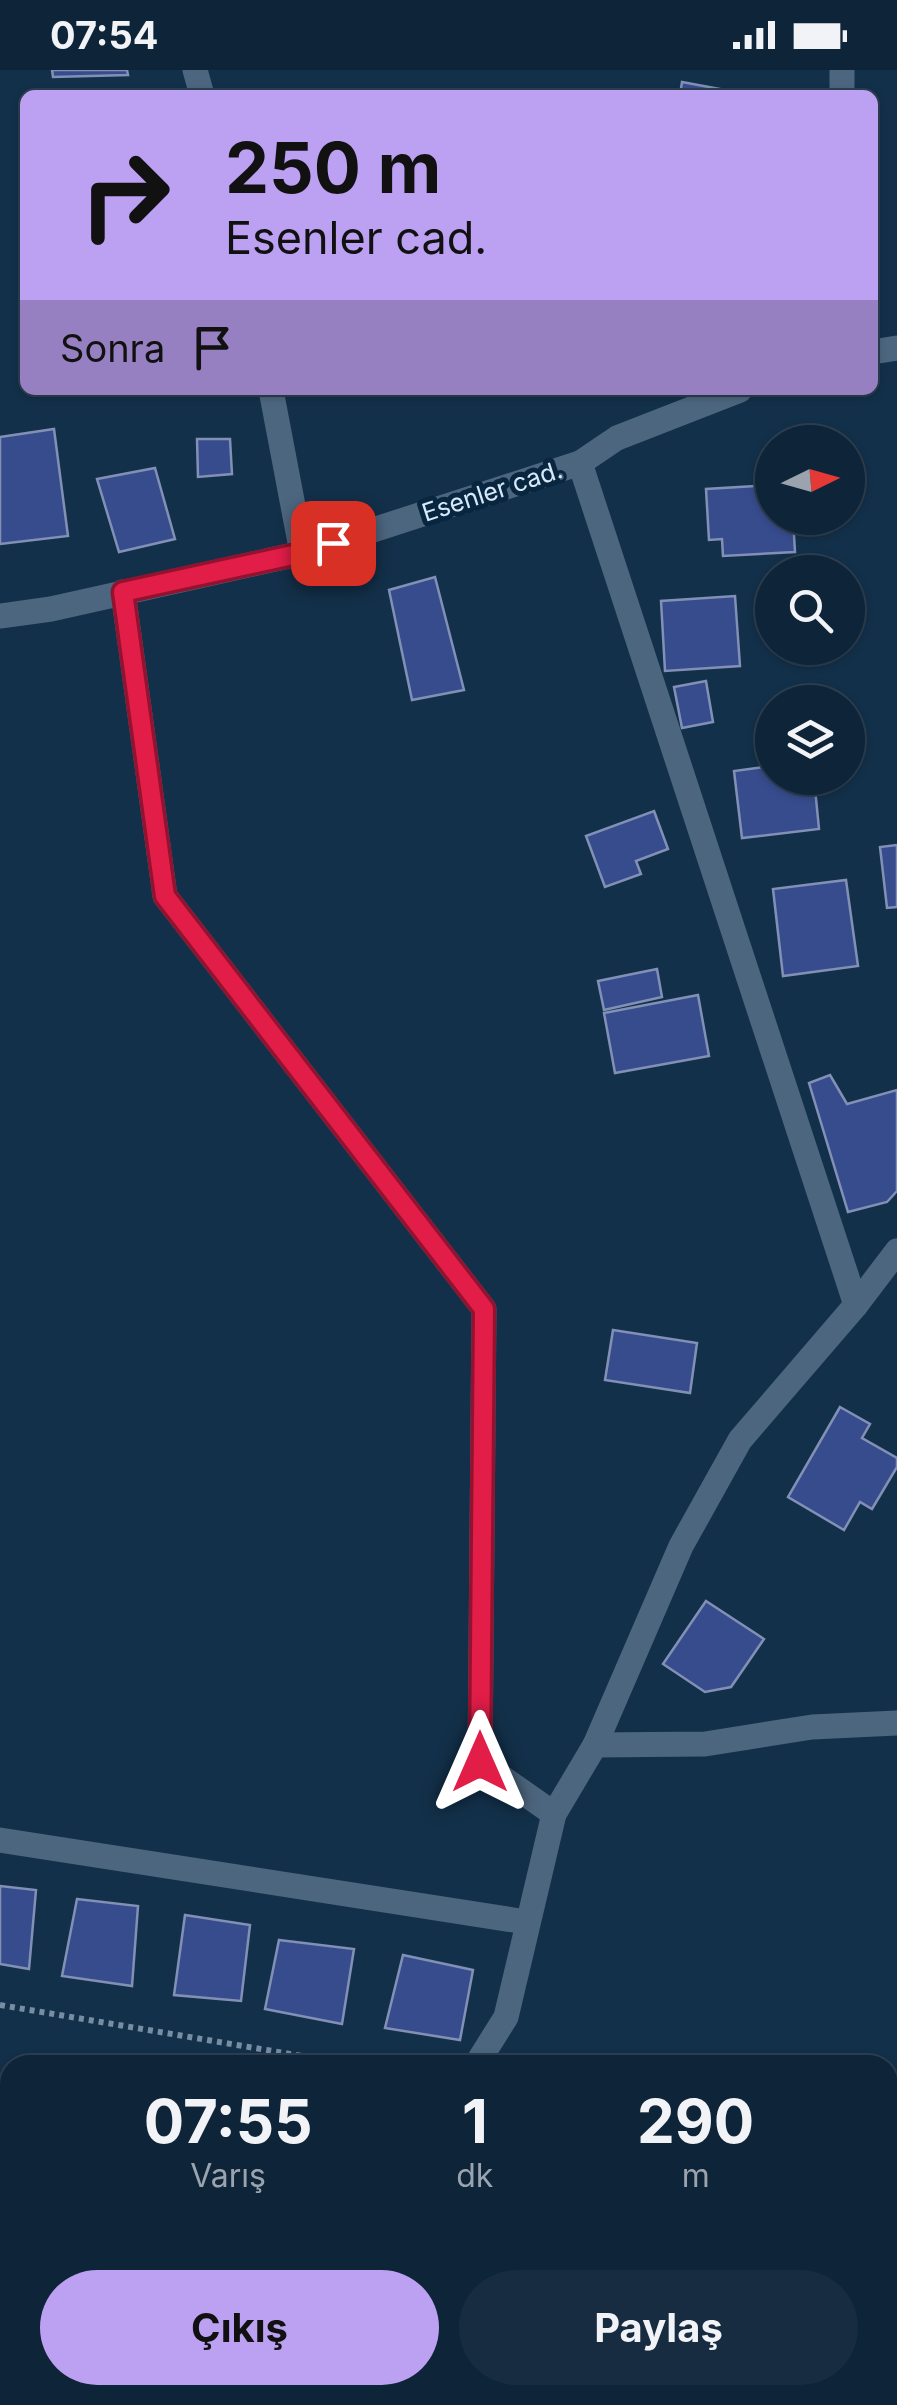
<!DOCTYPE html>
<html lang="tr">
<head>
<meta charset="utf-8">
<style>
	body { margin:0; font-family:Inter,sans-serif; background:#172c40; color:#f1f3f6; height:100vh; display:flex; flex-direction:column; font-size:38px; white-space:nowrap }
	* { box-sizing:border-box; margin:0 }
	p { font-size:32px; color:#9ba4ae }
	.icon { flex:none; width:55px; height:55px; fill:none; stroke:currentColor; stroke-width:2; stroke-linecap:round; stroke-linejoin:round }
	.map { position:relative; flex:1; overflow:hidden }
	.panel { position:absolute; left:0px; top:1985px; width:898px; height:350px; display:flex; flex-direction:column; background:#0e2438; border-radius:30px 30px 0 0; box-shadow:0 2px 8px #0004,0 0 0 2px #2e4153 }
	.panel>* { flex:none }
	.banner { position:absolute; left:20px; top:20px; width:858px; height:305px; border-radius:15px; box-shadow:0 2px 8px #0004,0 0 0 2px #2e4153; background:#bca0f2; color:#111; overflow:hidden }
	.needle { width:65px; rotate:85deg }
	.fabs { position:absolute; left:755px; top:355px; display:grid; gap:20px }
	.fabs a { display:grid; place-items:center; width:110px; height:110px; border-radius:50%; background:#0e2438; box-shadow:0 2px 8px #0004,0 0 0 2px #2e4153; font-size:50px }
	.pin { position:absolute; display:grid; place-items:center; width:85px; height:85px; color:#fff; margin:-42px; border-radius:20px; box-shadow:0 5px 15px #0006 }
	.me { position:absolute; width:110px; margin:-55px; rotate:0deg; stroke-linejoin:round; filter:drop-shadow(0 0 8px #0008) }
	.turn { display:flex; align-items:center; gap:35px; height:210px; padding:0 40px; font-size:45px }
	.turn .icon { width:130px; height:130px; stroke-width:2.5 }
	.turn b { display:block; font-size:70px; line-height:85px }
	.then { display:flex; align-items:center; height:95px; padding:0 40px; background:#0003; gap:20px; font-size:38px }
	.eta { display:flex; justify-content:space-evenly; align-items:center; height:170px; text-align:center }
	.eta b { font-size:60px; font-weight:700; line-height:70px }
	.cta { display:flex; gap:20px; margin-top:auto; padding:20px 40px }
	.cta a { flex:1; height:115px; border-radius:60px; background:#bca0f2; color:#111; font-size:40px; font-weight:700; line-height:115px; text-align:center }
	.cta a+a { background:#172c40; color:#f1f3f6 }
	.status { display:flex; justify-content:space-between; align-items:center; height:70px; padding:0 50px; background:#0e2438; direction:ltr }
	.status svg { height:28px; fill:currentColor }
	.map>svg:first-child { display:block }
	.building { fill:#374c8d; stroke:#8290b6; stroke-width:2.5 }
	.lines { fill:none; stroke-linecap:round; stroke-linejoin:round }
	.path { stroke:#778da3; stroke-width:6; stroke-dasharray:5 5; stroke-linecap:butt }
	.street { stroke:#4d667f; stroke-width:25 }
	.route-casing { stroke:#92132f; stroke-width:25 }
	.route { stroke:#e11d48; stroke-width:18 }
	.labels { text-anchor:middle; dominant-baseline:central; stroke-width:10; stroke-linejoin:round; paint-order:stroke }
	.street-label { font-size:25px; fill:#d8e9fa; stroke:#08263f }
</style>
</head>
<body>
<div class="status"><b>07:54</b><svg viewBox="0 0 49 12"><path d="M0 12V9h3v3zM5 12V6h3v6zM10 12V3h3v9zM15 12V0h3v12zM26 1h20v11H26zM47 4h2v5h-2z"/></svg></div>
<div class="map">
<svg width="897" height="2335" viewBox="0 0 897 2335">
	<rect width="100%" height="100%" fill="#13304a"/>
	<!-- building -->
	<g class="building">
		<polygon points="52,0 127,0 128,5 53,7"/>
		<polygon points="682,12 752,25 680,25"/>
		<polygon points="54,359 68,466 0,474 0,367"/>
		<polygon points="197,369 230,369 232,404 198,407"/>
		<polygon points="155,398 175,469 119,482 97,409"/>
		<polygon points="772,415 772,448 793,448 795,482 723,486 722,469 709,470 706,419"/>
		<polygon points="435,507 464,620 412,630 389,520"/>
		<polygon points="735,526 740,596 665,601 661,531"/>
		<polygon points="706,611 713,652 682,658 674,617"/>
		<polygon points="772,696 772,708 814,708 819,759 742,768 734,701"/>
		<polygon points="654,741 668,779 636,791 641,804 605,817 586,766"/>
		<polygon points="897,775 897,837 887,838 880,777"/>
		<polygon points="846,810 858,896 783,906 773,819"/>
		<polygon points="657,899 662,927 604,940 598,911"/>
		<polygon points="698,925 709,986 615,1003 604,943"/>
		<polygon points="830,1005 847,1034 897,1020 897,1121 887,1132 848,1142 809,1013"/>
		<polygon points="613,1260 697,1273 690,1323 605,1310"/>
		<polygon points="840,1337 870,1354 862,1368 897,1388 897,1397 872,1439 860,1432 844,1460 788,1427"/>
		<polygon points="706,1531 764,1569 731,1617 705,1622 663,1594"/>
		<polygon points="0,1816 36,1820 29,1899 0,1894"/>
		<polygon points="77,1829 138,1836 132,1916 62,1906"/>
		<polygon points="185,1845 250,1855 241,1931 174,1925"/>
		<polygon points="279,1870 354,1879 342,1954 265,1939"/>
		<polygon points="403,1885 473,1900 460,1970 385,1958"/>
		<polygon points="0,2273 10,2273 10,2325 33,2325 32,2335 0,2335"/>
	</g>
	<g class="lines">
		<!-- path -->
		<polyline class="path" points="0,1935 355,1995"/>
		<!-- street -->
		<g class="street">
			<polyline points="195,0 202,25"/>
			<polyline points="842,0 842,25"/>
			<polyline points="872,282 897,278"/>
			<polyline points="271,320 302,483"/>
			<polyline points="580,393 856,1235"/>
			<polyline points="123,522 165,826 484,1239 480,1692 554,1744"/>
			<polyline points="0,546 51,539 302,483 580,393 617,368 740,320"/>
			<polyline points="595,1675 705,1674 812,1657 897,1653"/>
			<polyline points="0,1770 526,1852"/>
			<polyline points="476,1995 506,1947 554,1744 595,1675 681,1476 740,1370 856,1235 897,1181"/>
			<polyline points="0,2156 10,2160"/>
			<polyline points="305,2325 306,2335"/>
			<polyline points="67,2335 91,2325"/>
		</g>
	</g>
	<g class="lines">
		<!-- route casing -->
		<g class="route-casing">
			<polyline id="route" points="333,473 302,483 123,522 165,826 484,1239 480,1692"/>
		</g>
		<!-- route -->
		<use href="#route" class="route"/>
	</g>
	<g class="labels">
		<!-- street labels -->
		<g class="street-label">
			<text transform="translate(492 421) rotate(-18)">Esenler cad.</text>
		</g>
	</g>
</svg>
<div class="fabs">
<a><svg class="needle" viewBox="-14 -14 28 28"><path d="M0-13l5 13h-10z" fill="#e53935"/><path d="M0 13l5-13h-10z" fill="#9ba4ae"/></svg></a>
<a><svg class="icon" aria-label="search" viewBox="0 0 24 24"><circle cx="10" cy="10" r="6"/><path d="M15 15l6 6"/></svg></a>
<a><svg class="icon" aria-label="layers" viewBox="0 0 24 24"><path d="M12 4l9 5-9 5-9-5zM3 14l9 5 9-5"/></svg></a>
</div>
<div class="pin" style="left:333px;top:473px;background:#d93025"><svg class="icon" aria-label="arrive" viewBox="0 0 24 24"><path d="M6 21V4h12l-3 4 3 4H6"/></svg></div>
<svg class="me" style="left:480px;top:1692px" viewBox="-20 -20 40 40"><path d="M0-17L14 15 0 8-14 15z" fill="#e11d48" stroke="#fff" stroke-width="4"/></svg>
<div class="banner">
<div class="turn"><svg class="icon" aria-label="right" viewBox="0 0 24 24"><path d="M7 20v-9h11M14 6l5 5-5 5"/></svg><div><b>250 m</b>Esenler cad.</div></div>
<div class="then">Sonra<svg class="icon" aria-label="arrive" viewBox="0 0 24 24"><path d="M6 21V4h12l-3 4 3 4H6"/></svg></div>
</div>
<section class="panel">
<div class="eta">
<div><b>07:55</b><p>Varış</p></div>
<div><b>1</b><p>dk</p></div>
<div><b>290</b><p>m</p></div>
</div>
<div class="cta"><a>Çıkış</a><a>Paylaş</a></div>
</section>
</div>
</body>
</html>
